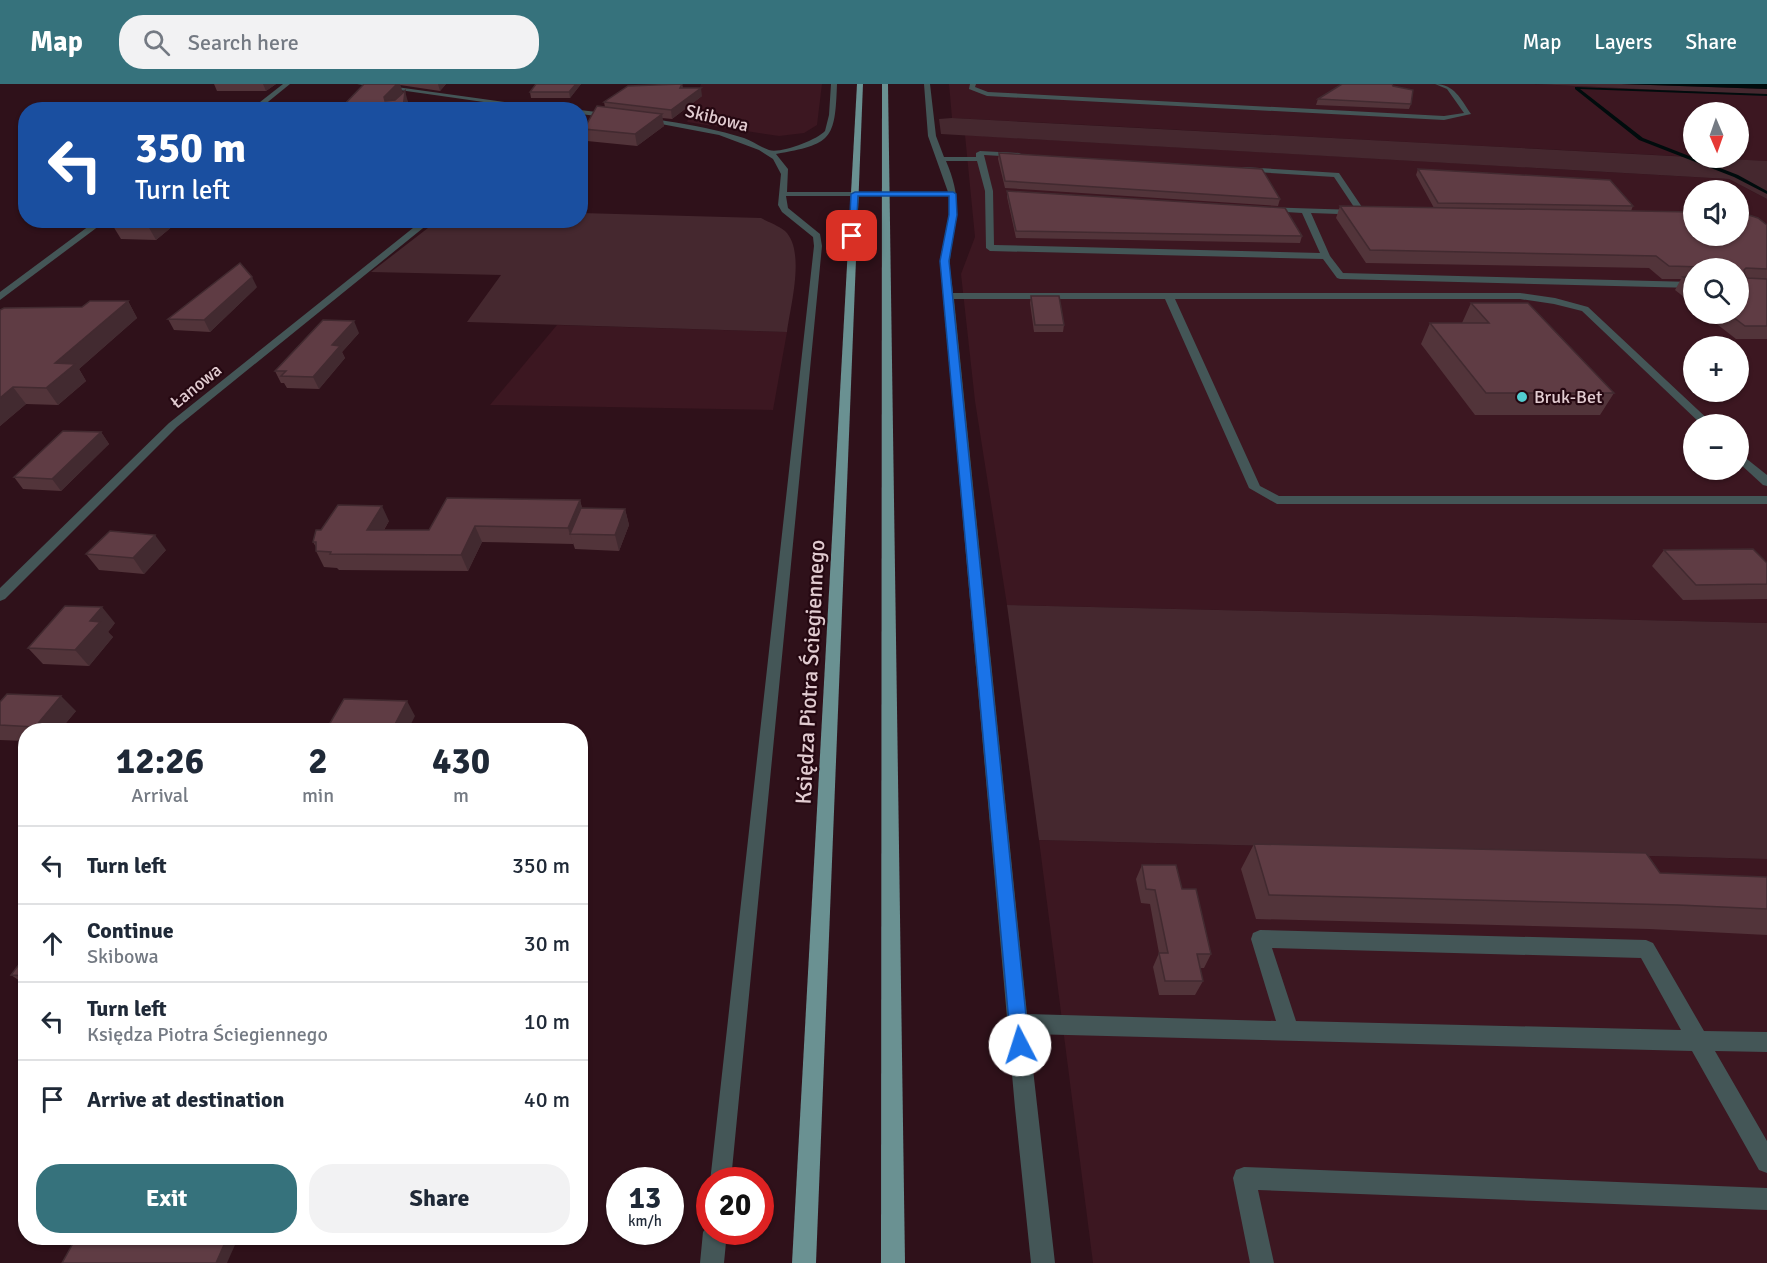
<!DOCTYPE html>
<html lang="en">
<head>
<meta charset="utf-8">
<style>
	body { margin:0; font-family:Signika,sans-serif; background:#f2f2f3; color:#1f2937; height:100vh; display:flex; flex-direction:column; font-size:22px; white-space:nowrap }
	* { box-sizing:border-box; margin:0 }
	p { font-size:20px; color:#747a83 }
	.icon { flex:none; width:33px; height:33px; fill:none; stroke:currentColor; stroke-width:2; stroke-linecap:round; stroke-linejoin:round }
	.map { position:relative; flex:1; overflow:hidden }
	.sheet { position:absolute; left:18px; top:639px; width:570px; height:522px; display:flex; flex-direction:column; background:#fff; border-radius:24px; box-shadow:0 2px 4px #0004 }
	.sheet>* { flex:none }
	.banner { position:absolute; left:18px; top:18px; width:570px; height:126px; border-radius:24px; box-shadow:0 2px 4px #0004; background:#1a4fa0; color:#fff; overflow:hidden }
	.needle { width:39px; rotate:178deg }
	.fabs { position:absolute; left:1683px; top:18px; display:grid; gap:12px }
	.fabs a { display:grid; place-items:center; width:66px; height:66px; border-radius:50%; background:#fff; box-shadow:0 2px 4px #0004; font-size:30px }
	.speed { position:absolute; left:606px; top:1083px; display:flex; gap:12px; font-size:30px; font-weight:700; text-align:center }
	.speed>* { display:grid; place-content:center; width:78px; height:78px; border-radius:50%; background:#fff; box-shadow:0 2px 4px #0004; line-height:1 }
	.speed small { font-size:15px; font-weight:400 }
	.speed .limit { border:9px solid #d22; background:#fff; color:#111 }
	.pin { position:absolute; display:grid; place-items:center; width:51px; height:51px; color:#fff; margin:-26px; border-radius:12px; box-shadow:0 3px 9px #0006 }
	.me { position:absolute; width:66px; margin:-33px; rotate:355deg; stroke-linejoin:round; filter:drop-shadow(0 0 4px #0008) }
	.turn { display:flex; align-items:center; gap:21px; height:126px; padding:0 18px; font-size:27px }
	.turn .icon { width:78px; height:78px; stroke-width:2.5 }
	.turn b { display:block; font-size:42px; line-height:51px }
	.eta { display:flex; justify-content:space-evenly; align-items:center; height:102px; text-align:center }
	.eta b { font-size:36px; font-weight:700; line-height:42px }
	.primary-button { display:flex; gap:12px; margin-top:auto; padding:12px 18px }
	.primary-button a { flex:1; height:69px; border-radius:24px; background:#36727c; color:#fff; font-size:24px; font-weight:700; line-height:69px; text-align:center }
	.primary-button a+a { background:#f2f2f3; color:#1f2937 }
	ul { padding:0; list-style:none }
	li { display:flex; align-items:center; gap:18px; height:78px; padding:0 18px; border-top:2px solid #e0e1e3 }
	li div { flex:1 }
	li b { display:block; font-size:22px }
	li em { font-style:normal }
	header { display:flex; align-items:center; gap:36px; box-sizing:border-box; height:84px; padding:0 30px; background:#36727c; color:#fff }
	header strong { font-size:28px }
	nav { display:flex; gap:33px; margin-inline-start:auto; font-size:21px }
	.search { width:420px; height:54px; background:#f2f2f3; display:flex; align-items:center; gap:15px; box-sizing:border-box; padding:0 21px; border-radius:24px; color:#747a83; font-size:22px }
	.map>svg:first-child { display:block }
	.built { fill:#3c1721; fill-rule:evenodd }
	.green { fill:#45282f }
	.water { fill:#000c0d }
	.lines { fill:none; stroke-linecap:round; stroke-linejoin:round }
	.stream { fill:#000c0d; fill-rule:evenodd }
	.minor { fill:#445657; fill-rule:evenodd }
	.major { fill:#6a9192; fill-rule:evenodd }
	.wall { fill:#52343a }
	.shaded-wall { fill:#422a30 }
	.building { fill:#5f3c44; stroke:#422a30; stroke-width:1.5 }
	.route { fill:#1a73e8; stroke:#114b97; stroke-width:1.5 }
	.poi-dot { fill:#52ccd0; stroke:#250811; stroke-width:2 }
	.labels { text-anchor:middle; dominant-baseline:central; stroke-width:4.5; stroke-linejoin:round; paint-order:stroke }
	.far-street-label { font-size:18px; fill:#e2ccd1; stroke:#250811 }
	.far-poi-label { font-size:18px; fill:#e2ccd1; stroke:#250811; text-anchor:start }
	.street-label { font-size:22px; fill:#e2ccd1; stroke:#250811 }
</style>
</head>
<body>
<header>
<strong>Map</strong>
<div class="search"><svg class="icon" aria-label="search" viewBox="0 0 24 24"><circle cx="10" cy="10" r="6"/><path d="M15 15l6 6"/></svg>Search here</div>
<nav><a>Map</a><a>Layers</a><a>Share</a></nav>
</header>
<div class="map">
<svg width="1767" height="1179" viewBox="0 0 1767 1179">
	<rect width="100%" height="100%" fill="#2f111a"/>
	<!-- built -->
	<g class="built">
		<polygon points="701,0 822,0 817,41 804,49 779,52 687,38"/>
		<polygon points="949,0 1535,0 1767,11 1767,77 1704,74 1738,74 1738,28 1694,28 1693,73 952,34"/>
		<path d="M965,51L1729,95L1767,115V539L1007,521L975,317L961,190L975,153ZM1694,106H1738V152H1694ZM1694,184H1738V230H1694ZM1694,262H1738V308H1694ZM1694,340H1738V386H1694Z"/>
		<polygon points="557,241 787,248 773,326 490,321"/>
		<polygon points="1039,756 1767,775 1767,1179 1093,1179"/>
	</g>
	<!-- green -->
	<g class="green">
		<polygon points="1535,0 1622,0 1767,5 1767,11"/>
		<polygon points="952,34 1767,77 1767,115 1729,95 941,50 939,35"/>
		<path d="M581,129L761,134C768,138 779,142 785,147C806,167 790,223 787,248L467,238L501,191L371,188L437,137L580,136Z"/>
		<polygon points="1007,521 1767,539 1767,775 1039,756"/>
	</g>
	<!-- water -->
	<polygon class="water" points="1622,0 1767,0 1767,5"/>
	<g class="lines">
		<!-- stream -->
		<polygon class="stream" points="1575,3 1767,10 1767,12 1580,5 1643,54 1738,91 1767,107 1767,110 1734,93 1639,56 1575,5"/>
		<!-- minor -->
		<g class="minor">
			<polygon points="283,0 290,0 258,26 250,26"/>
			<polygon points="357,0 375,0 562,26 540,26"/>
			<path d="M831,0H837C835,56 832,60 776,70L788,85L787,108H948L928,52L924,0H930L936,52L944,73H976V69L980,67L1019,69L1023,71L1019,73L984,71L993,107L994,161L1320,169L1302,129L1268,127H1265V123L1356,126L1334,93L1240,87V83H1243L1339,89L1366,129L1365,131L1311,129L1330,172L1343,189L1694,198V204L1340,195L1337,194L1323,175L990,167L986,164L985,107L977,77H946C965,122 953,132 950,176C949,186 952,198 953,209H1520L1555,214L1588,223L1713,340H1701L1582,227L1554,220L1520,215H1175L1260,402L1279,412H1767V420H1277L1249,404L1165,215H954L1027,930L1276,937L1251,855L1253,849L1260,846L1646,856L1653,859L1704,947L1767,948V968L1715,967L1767,1057V1089L1759,1086L1692,967L1029,950L1055,1179H1031L1015,1024L940,177L949,131V112H786L788,124L820,150L822,162L731,1096L710,1098L814,162L813,153L782,128L778,121L781,90L773,75L759,66L719,51L640,36C647,32 658,36 666,37C692,41 719,46 744,54C753,57 760,63 769,66C780,70 817,56 825,47L829,31ZM1272,864L1641,874L1681,946L1296,937Z"/>
			<path d="M970,0H976L975,3L988,8L1444,32L1464,29L1447,5L1435,0C1454,0 1461,15 1471,30L1444,36L987,12L969,5Z"/>
			<polygon points="580,26 613,30 616,32 613,34 580,30"/>
			<polygon points="97,136 107,136 0,216 0,208"/>
			<polygon points="423,136 433,136 177,343 5,515 0,517 0,504 169,339"/>
			<polygon points="1738,368 1767,391 1767,402 1763,401 1738,378"/>
			<polygon points="1244,1083 1767,1104 1767,1126 1258,1106 1274,1179 1250,1179 1233,1094 1236,1086"/>
			<polygon points="710,1139 710,1148 727,1148 724,1179 700,1179 703,1148"/>
		</g>
		<!-- major -->
		<g class="major">
			<polygon points="857,0 863,0 816,1179 792,1179"/>
			<polygon points="882,0 888,0 905,1179 881,1179"/>
		</g>
	</g>
	<!-- wall -->
	<g class="wall">
		<polygon points="214,0 276,0 266,7 217,7"/>
		<polygon points="364,0 446,0 440,7 400,1 403,9 408,18 408,26 340,25"/>
		<polygon points="536,0 581,0 570,14 531,14 530,8"/>
		<polygon points="682,0 683,4 702,12 672,35 662,34 664,42 637,62 587,57 584,45 605,23 604,18"/>
		<polygon points="1318,15 1411,20 1409,25 1316,21"/>
		<polygon points="999,69 1280,115 1278,122 1005,104 998,75"/>
		<polygon points="1418,85 1633,122 1631,127 1767,141 1767,255 1736,255 1704,230 1738,230 1738,184 1694,184 1694,221 1675,206 1681,195 1662,195 1649,184 1366,179 1336,134 1340,122 1434,124 1416,91"/>
		<polygon points="1007,107 1302,152 1300,159 1016,154 1007,113"/>
		<polygon points="180,136 156,156 121,155 113,142"/>
		<polygon points="257,203 210,248 174,246 168,235"/>
		<polygon points="1031,212 1064,241 1063,248 1034,248 1030,219"/>
		<polygon points="128,217 137,234 79,285 86,297 58,321 26,320 0,342 0,226 82,223"/>
		<polygon points="1471,219 1614,309 1600,331 1475,331 1421,260 1430,239 1462,239"/>
		<polygon points="359,249 342,268 345,274 319,305 287,304 284,299 281,299 275,287"/>
		<polygon points="101,348 109,360 61,407 23,405 14,393"/>
		<polygon points="580,416 582,424 625,425 629,441 619,467 575,465 573,459 573,460 482,458 468,487 339,486 337,484 324,483 316,467 316,463 313,458 321,446 389,437 384,446 429,446"/>
		<polygon points="166,466 144,490 99,486 86,470"/>
		<polygon points="1664,466 1767,479 1767,515 1683,516 1652,482"/>
		<polygon points="115,539 108,548 113,553 89,582 43,580 28,564"/>
		<polygon points="0,618 76,627 60,646 26,646 26,657 0,656"/>
		<polygon points="1254,760 1660,789 1767,793 1767,851 1649,845 1256,835 1241,785"/>
		<polygon points="1142,781 1182,805 1211,870 1204,884 1200,884 1203,897 1195,911 1159,911 1153,883 1159,869 1150,820 1141,819 1136,795"/>
		<polygon points="26,871 26,901 11,891"/>
	</g>
	<!-- shaded-wall -->
	<g class="shaded-wall">
		<polygon points="263,0 276,0 266,7"/>
		<polygon points="397,0 400,0 403,10 387,24 384,13"/>
		<polygon points="438,0 446,0 440,7"/>
		<polygon points="576,0 581,0 570,14 569,8"/>
		<polygon points="701,4 702,12 672,35 671,26"/>
		<polygon points="405,7 408,18 408,26 404,26"/>
		<polygon points="662,30 664,42 637,62 635,50"/>
		<polygon points="156,136 180,136 156,156 148,142"/>
		<polygon points="252,193 257,203 210,248 204,236"/>
		<polygon points="128,217 137,234 79,285 86,297 58,321 46,304 55,279"/>
		<polygon points="354,237 359,249 342,268 345,274 319,305 313,293 332,261"/>
		<polygon points="13,303 26,320 0,342 0,314"/>
		<polygon points="101,348 109,360 61,407 52,395"/>
		<polygon points="580,416 584,432 570,450 573,460 568,444"/>
		<polygon points="382,422 389,437 374,462 367,446"/>
		<polygon points="625,425 629,441 619,467 615,451"/>
		<polygon points="475,442 482,458 468,487 461,471"/>
		<polygon points="155,451 166,466 144,490 133,474"/>
		<polygon points="102,523 115,539 108,548 113,553 89,582 75,566 90,537"/>
		<polygon points="61,612 76,627 60,646 39,646 35,643"/>
		<polygon points="407,617 415,632 408,646 392,646"/>
		<polygon points="227,1154 238,1154 227,1179 216,1179"/>
	</g>
	<!-- building -->
	<g class="building">
		<polygon points="364,0 397,0 384,13 385,17 395,16 405,7 403,25 340,25"/>
		<polygon points="536,0 576,0 569,8 530,8"/>
		<polygon points="682,0 680,4 701,4 671,26 604,18 628,2"/>
		<polygon points="1342,0 1392,0 1393,2 1413,6 1411,20 1318,15"/>
		<polygon points="597,22 662,30 635,50 584,45"/>
		<polygon points="999,69 1262,85 1280,115 1005,97"/>
		<polygon points="1418,85 1610,96 1633,122 1438,119"/>
		<polygon points="1007,107 1285,124 1302,152 1016,147"/>
		<polygon points="1340,122 1694,128 1694,152 1738,152 1738,129 1743,129 1758,134 1767,141 1767,185 1746,184 1744,186 1746,194 1767,195 1767,242 1745,242 1729,230 1738,230 1738,184 1703,184 1702,183 1669,182 1656,172 1370,166"/>
		<polygon points="120,136 156,136 148,142 113,142"/>
		<polygon points="240,179 252,193 204,236 168,235"/>
		<polygon points="1683,193 1694,193 1694,201"/>
		<polygon points="1031,212 1059,212 1064,241 1035,241"/>
		<polygon points="90,217 128,217 55,279 75,280 46,304 13,303 0,314 0,226 4,224 82,223"/>
		<polygon points="1471,219 1528,219 1614,309 1486,309 1430,239 1489,239"/>
		<polygon points="323,236 354,237 332,261 340,262 313,293 281,292 286,287 275,287"/>
		<polygon points="63,347 101,348 52,395 14,393"/>
		<polygon points="447,414 580,416 568,444 475,442 461,471 330,470 331,468 316,467 316,458 313,458 316,446 321,446 338,421 382,422 367,446 429,446"/>
		<polygon points="581,424 625,425 615,451 570,450"/>
		<polygon points="110,447 155,451 133,474 86,470"/>
		<polygon points="1753,465 1767,479 1767,500 1696,501 1664,466"/>
		<polygon points="65,522 102,523 90,537 100,538 75,566 28,564"/>
		<polygon points="7,610 61,612 35,643 0,641 0,618"/>
		<polygon points="344,615 407,617 392,646 326,646"/>
		<polygon points="1254,760 1646,769 1660,789 1767,793 1767,825 1678,821 1269,811"/>
		<polygon points="1142,781 1176,781 1182,805 1196,805 1211,870 1197,870 1203,897 1165,897 1159,869 1168,869 1155,806 1146,805"/>
		<polygon points="26,871 26,892 11,891"/>
		<polygon points="76,1154 227,1154 216,1179 62,1179"/>
	</g>
	<!-- route -->
	<polygon class="route" points="855,108 953,108 956,110 957,131 949,177 1029,961 1027,967 1020,970 1014,967 1011,961 940,177 949,131 949,112 858,112 856,152 852,155 849,152 851,110"/>
	<!-- markers -->
	<circle class="poi-dot" cx="1522" cy="313" r="6"/>
	<g class="labels">
		<!-- far-street labels -->
		<g class="far-street-label">
			<text transform="translate(717 34) rotate(14)">Skibowa</text>
			<text transform="translate(196 302) rotate(-39)">Łanowa</text>
		</g>
		<!-- far-poi labels -->
		<g class="far-poi-label">
			<text x="1534" y="313">Bruk-Bet</text>
		</g>
		<!-- street labels -->
		<g class="street-label">
			<text transform="translate(810 588) rotate(-87)">Księdza Piotra Ściegiennego</text>
		</g>
	</g>
</svg>
<div class="fabs">
<a><svg class="needle" viewBox="-14 -14 28 28"><path d="M0-13l5 13h-10z" fill="#e53935"/><path d="M0 13l5-13h-10z" fill="#747a83"/></svg></a>
<a><svg class="icon" aria-label="sound" viewBox="0 0 24 24"><path d="M4 9h4l5-4v14l-5-4H4zM17 9q2 3 0 6"/></svg></a>
<a><svg class="icon" aria-label="search" viewBox="0 0 24 24"><circle cx="10" cy="10" r="6"/><path d="M15 15l6 6"/></svg></a>
<a>+</a>
<a>−</a>
</div>
<div class="speed"><div>13<small>km/h</small></div><div class="limit">20</div></div>
<div class="pin" style="left:852px;top:152px;background:#d93025"><svg class="icon" aria-label="arrive" viewBox="0 0 24 24"><path d="M6 21V4h12l-3 4 3 4H6"/></svg></div>
<svg class="me" style="left:1020px;top:961px" viewBox="-20 -20 40 40"><circle r="19" fill="#fff"/><path d="M0-13L10 11 0 6-10 11z" fill="#1a73e8"/></svg>
<div class="banner">
<div class="turn"><svg class="icon" aria-label="left" viewBox="0 0 24 24"><path d="M17 20v-9H6M10 6l-5 5 5 5"/></svg><div><b>350 m</b>Turn left</div></div>
</div>
<section class="sheet">
<div class="eta">
<div><b>12:26</b><p>Arrival</p></div>
<div><b>2</b><p>min</p></div>
<div><b>430</b><p>m</p></div>
</div>
<ul>
<li><svg class="icon" aria-label="left" viewBox="0 0 24 24"><path d="M17 20v-9H6M10 6l-5 5 5 5"/></svg><div><b>Turn left</b></div><em>350 m</em></li>
<li><svg class="icon" aria-label="ahead" viewBox="0 0 24 24"><path d="M12 20V5M6 11l6-6 6 6"/></svg><div><b>Continue</b><p>Skibowa</p></div><em>30 m</em></li>
<li><svg class="icon" aria-label="left" viewBox="0 0 24 24"><path d="M17 20v-9H6M10 6l-5 5 5 5"/></svg><div><b>Turn left</b><p>Księdza Piotra Ściegiennego</p></div><em>10 m</em></li>
<li><svg class="icon" aria-label="arrive" viewBox="0 0 24 24"><path d="M6 21V4h12l-3 4 3 4H6"/></svg><div><b>Arrive at destination</b></div><em>40 m</em></li>
</ul>
<div class="primary-button"><a>Exit</a><a>Share</a></div>
</section>
</div>
</body>
</html>
